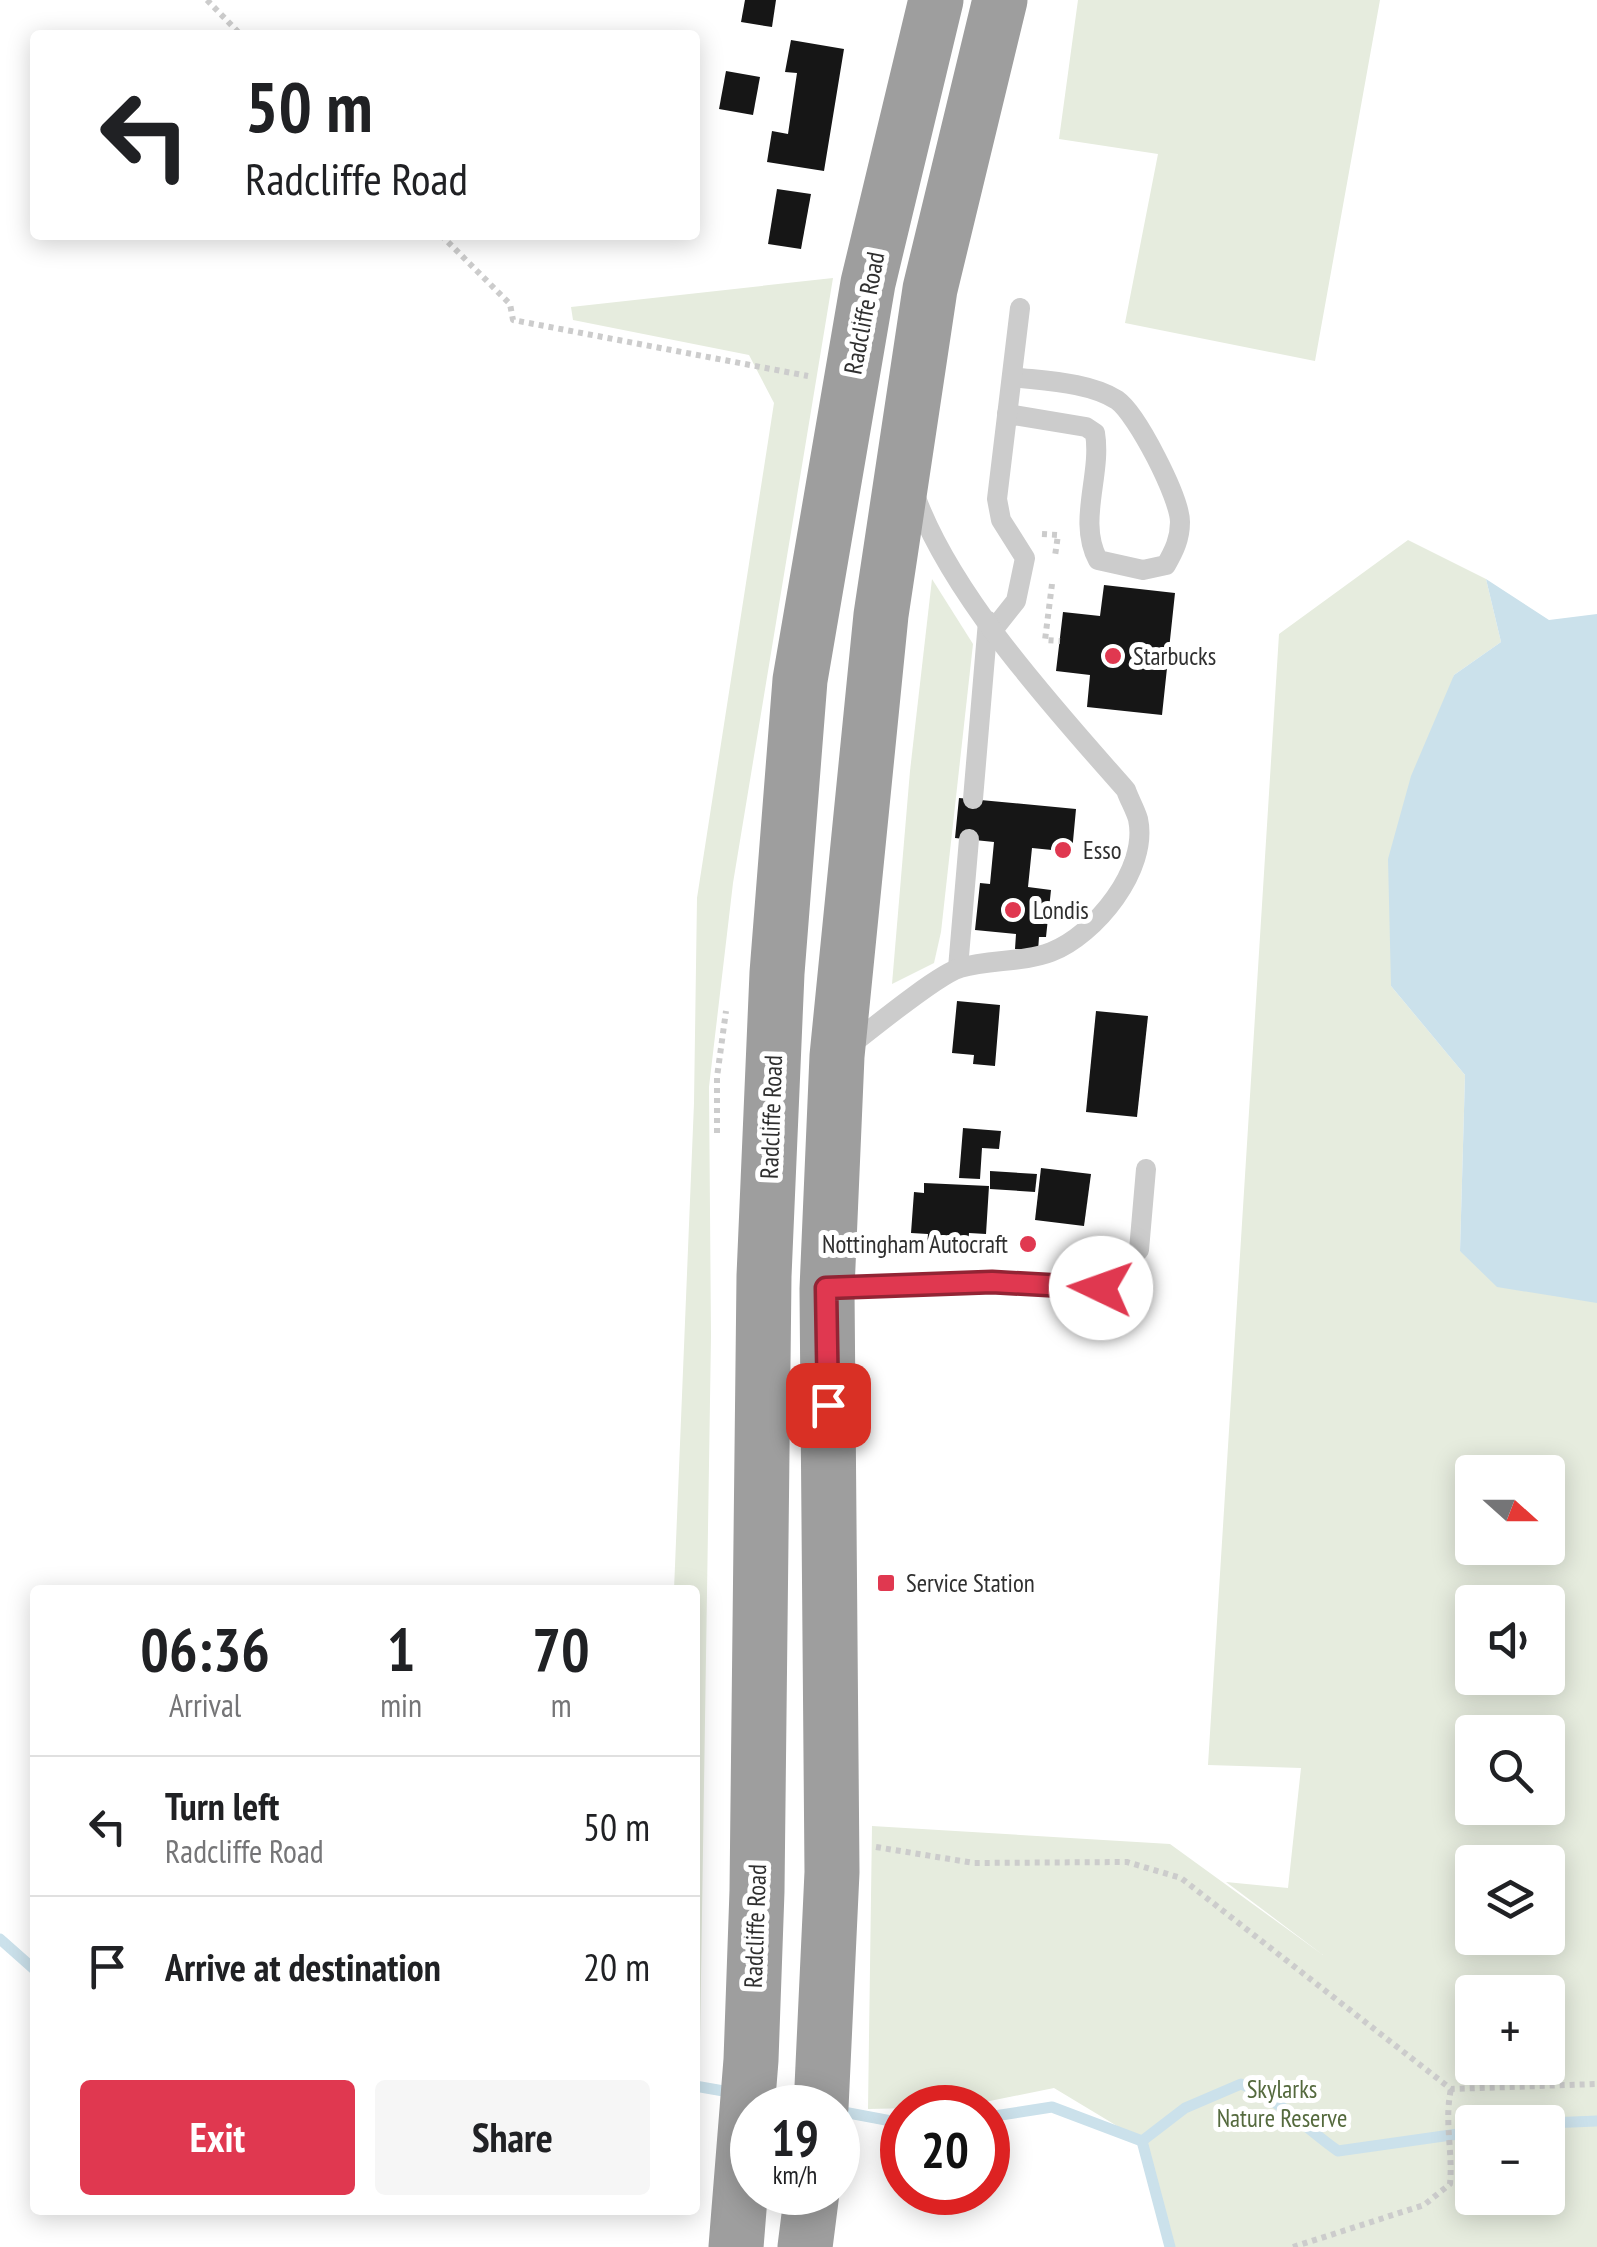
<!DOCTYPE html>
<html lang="en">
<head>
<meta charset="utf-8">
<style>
	body { margin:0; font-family:"PT Sans Narrow",sans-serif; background:#f6f6f6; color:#202124; height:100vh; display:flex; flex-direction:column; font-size:38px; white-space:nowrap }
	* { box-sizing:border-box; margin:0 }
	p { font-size:32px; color:#757577 }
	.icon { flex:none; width:55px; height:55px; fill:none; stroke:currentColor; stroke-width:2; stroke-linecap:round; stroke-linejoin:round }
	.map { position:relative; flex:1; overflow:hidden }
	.side { position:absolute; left:30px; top:1585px; width:670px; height:630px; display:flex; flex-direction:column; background:#fff; border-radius:10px; box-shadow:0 5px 25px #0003 }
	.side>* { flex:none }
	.top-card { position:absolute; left:30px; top:30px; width:670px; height:210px; border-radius:10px; box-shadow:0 5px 25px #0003; background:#fff; color:#202124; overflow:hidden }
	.needle { width:65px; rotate:111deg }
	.tools { position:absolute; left:1455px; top:1455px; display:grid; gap:20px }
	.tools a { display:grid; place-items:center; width:110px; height:110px; border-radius:10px; background:#fff; box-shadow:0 5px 25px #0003; font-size:50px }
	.speed { position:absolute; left:730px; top:2085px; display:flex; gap:20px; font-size:50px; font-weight:700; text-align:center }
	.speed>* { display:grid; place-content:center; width:130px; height:130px; border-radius:50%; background:#fff; box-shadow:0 5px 25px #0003; line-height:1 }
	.speed small { font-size:25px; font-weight:400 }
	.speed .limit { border:15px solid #d22; background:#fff; color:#111 }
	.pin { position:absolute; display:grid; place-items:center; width:85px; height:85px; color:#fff; margin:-42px; border-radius:20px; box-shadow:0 5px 15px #0006 }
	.me { position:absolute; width:110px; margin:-55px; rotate:273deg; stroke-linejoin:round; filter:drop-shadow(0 0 8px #0008) }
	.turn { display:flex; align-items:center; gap:35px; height:210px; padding:0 50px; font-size:45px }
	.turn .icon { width:130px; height:130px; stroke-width:2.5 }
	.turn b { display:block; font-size:70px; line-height:85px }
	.eta { display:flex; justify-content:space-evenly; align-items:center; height:170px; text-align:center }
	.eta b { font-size:60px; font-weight:700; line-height:70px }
	.action { display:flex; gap:20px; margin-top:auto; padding:20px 50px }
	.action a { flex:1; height:115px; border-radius:10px; background:#e03850; color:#fff; font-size:40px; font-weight:700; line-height:115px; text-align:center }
	.action a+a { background:#f6f6f6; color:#202124 }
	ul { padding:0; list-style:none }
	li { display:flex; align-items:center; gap:30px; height:140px; padding:0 50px; border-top:2px solid #e0e0e0 }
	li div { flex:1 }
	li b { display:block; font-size:38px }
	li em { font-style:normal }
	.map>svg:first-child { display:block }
	.green { fill:#e6ecde; fill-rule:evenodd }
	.water { fill:#cbe1eb }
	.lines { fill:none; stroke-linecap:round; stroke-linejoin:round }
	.stream { stroke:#cbe1eb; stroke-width:11 }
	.building { fill:#161616 }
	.path { stroke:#ccc; stroke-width:6; stroke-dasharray:5 5; stroke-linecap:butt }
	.service { stroke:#ccc; stroke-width:20 }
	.trunk { stroke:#9e9e9e; stroke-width:55 }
	.route-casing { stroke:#922434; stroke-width:25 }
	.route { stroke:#e03850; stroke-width:18 }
	.poi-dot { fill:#e03850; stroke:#fff; stroke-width:4 }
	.labels { text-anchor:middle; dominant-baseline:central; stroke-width:10; stroke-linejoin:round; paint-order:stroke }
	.street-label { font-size:25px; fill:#2f2f2f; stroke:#fff }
	.poi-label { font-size:25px; fill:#2f2f2f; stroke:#fff; text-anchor:start }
	.park-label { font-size:25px; fill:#556a3e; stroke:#fff }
</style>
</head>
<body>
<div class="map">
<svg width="1597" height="2247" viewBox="0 0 1597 2247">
	<rect width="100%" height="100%" fill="#fff"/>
	<!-- green -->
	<g class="green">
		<polygon points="1078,0 1380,0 1315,361 1125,323 1158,154 1059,139"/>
		<polygon points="833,278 733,883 709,1087 711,1336 700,2042 695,2041 695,1590 674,1590 694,1103 697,898 774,403 749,355 573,320 571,307"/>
		<path d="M1408,540L1486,579L1501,642L1454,675L1391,986L1465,1075L1460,1251L1597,1296V2247H1167L1142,2141L1054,2088L960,2107L868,2109L872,1826L1170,1844L1323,1955L1226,1882L1288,1888L1301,1768L1208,1765L1279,634ZM1472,1472H1548V1548H1472ZM1472,1602H1548V1678H1472ZM1472,1732H1548V1808H1472ZM1472,1862H1548V1938H1472ZM1472,1992H1548V2068H1472ZM1472,2122H1548V2198H1472Z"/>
		<polygon points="932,579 973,644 941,932 934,963 892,984 910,771"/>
	</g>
	<!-- water -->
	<polygon class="water" points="1486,579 1549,620 1597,614 1597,1303 1497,1287 1460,1251 1465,1075 1391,986 1388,859 1411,776 1454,675 1501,642"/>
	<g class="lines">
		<!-- stream -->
		<g class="stream">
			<polyline points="0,1939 35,1970"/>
			<polyline points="695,2086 735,2093"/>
			<polyline points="763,2098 809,2106"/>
			<polyline points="838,2111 902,2123"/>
			<path d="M988,2117L1052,2107L1142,2141L1185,2108L1241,2084C1280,2100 1303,2126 1338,2151L1472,2132"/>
			<polyline points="1548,2123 1597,2121"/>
			<polyline points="1142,2141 1170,2247"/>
		</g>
	</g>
	<!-- building -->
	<g class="building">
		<polygon points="745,0 776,0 772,27 741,22"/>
		<polygon points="791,40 844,49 824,171 767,162 772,131 788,134 797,73 785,72"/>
		<polygon points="726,71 760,77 753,115 719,109"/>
		<polygon points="777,189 811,194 801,249 768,244"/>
		<polygon points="1104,585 1175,593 1162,715 1087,707 1090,675 1056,671 1063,612 1100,616"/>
		<polygon points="959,798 1076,809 1072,852 1032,848 1028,887 1051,890 1046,937 1039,937 1038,951 1015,949 1016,934 975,930 980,883 990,884 994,842 955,838"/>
		<polygon points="957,1001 1000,1005 995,1066 973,1064 974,1055 952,1053"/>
		<polygon points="1096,1011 1148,1016 1137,1117 1086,1112"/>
		<polygon points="963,1128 1001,1131 999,1149 982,1148 980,1179 959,1178"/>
		<polygon points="1041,1168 1091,1174 1084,1226 1035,1220"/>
		<polygon points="990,1171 1037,1174 1035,1192 990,1189"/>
		<polygon points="924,1183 989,1186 986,1234 969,1233 968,1246 927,1245 928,1234 911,1233 914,1192 924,1193"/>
	</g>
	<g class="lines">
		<!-- path -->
		<g class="path">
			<polyline points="207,0 241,35"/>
			<polyline points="441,235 510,304 513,320 808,376"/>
			<polyline points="1042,534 1058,535 1055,556"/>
			<polyline points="1052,584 1045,640 1060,641"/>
			<polyline points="717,1133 717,1077 726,1011"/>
			<polyline points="876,1847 974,1863 1127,1862 1181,1878 1451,2089 1597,2084"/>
			<path d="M1293,2247L1424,2205L1450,2184C1453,2152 1444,2121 1451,2089"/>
		</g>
		<!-- service -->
		<g class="service">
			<path d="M1007,414L1086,427L1095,433C1102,475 1077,521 1098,560L1143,570L1166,565C1174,551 1180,539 1180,522C1180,498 1137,414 1117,400C1089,382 1044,381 1012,377"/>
			<polyline points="993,630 1016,601 1025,558 1001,520 997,499 1020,308"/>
			<polyline points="973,799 988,621"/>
			<polyline points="958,968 969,839"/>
			<path d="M847,1048C869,1031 938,974 960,968C990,959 1022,963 1051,952C1095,935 1149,869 1138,819C1135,809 1129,799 1126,790C1055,709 951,596 915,495"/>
			<polyline points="829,1288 992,1282 1101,1288 1139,1250 1146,1169"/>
		</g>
		<!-- trunk -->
		<g class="trunk">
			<polyline points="821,2108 832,1872 827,1289 837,1056 881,615 930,289 1000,0"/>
			<polyline points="736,2247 751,2060 757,1891 764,1276 777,973 800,680 868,283 936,0"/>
			<polyline points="805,2247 812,2192"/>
		</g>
	</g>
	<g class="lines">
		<!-- route casing -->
		<g class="route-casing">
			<polyline id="route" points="828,1405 826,1288 992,1282 1101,1288"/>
		</g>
		<!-- route -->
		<use href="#route" class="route"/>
	</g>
	<!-- markers -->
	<g class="poi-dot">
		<circle cx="1113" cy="656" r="10"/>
		<circle cx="1063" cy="850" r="10"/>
		<circle cx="1013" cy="910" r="10"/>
		<circle cx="1028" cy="1244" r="10"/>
		<rect x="876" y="1573" width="20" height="20" rx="5"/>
	</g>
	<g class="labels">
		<!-- street labels -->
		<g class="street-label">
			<text transform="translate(864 313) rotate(-79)">Radcliffe Road</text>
			<text transform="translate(771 1117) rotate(-88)">Radcliffe Road</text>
			<text transform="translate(755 1926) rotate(-88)">Radcliffe Road</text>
		</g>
		<!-- poi labels -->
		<g class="poi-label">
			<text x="1133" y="656">Starbucks</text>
			<text x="1083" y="850">Esso</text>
			<text x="1033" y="910">Londis</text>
			<text x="1008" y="1244" text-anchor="end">Nottingham Autocraft</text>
			<text x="906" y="1583">Service Station</text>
		</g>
		<!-- park labels -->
		<g class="park-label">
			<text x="1282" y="2089">Skylarks<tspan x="1282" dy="29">Nature Reserve</tspan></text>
		</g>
	</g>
</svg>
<div class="tools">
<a><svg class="needle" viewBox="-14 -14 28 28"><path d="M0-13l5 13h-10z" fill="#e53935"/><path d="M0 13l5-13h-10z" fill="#757577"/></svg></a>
<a><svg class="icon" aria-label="sound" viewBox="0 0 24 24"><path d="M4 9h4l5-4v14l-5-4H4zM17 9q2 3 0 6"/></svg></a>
<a><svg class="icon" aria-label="search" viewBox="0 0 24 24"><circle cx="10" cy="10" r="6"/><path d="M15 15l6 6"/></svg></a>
<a><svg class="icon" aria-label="layers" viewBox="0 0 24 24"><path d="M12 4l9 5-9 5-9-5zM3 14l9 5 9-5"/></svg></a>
<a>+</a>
<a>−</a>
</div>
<div class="speed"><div>19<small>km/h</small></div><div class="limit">20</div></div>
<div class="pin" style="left:828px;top:1405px;background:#d93025"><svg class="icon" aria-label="arrive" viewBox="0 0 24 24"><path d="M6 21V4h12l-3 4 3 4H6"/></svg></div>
<svg class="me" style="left:1101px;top:1288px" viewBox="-20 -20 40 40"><circle r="19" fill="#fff"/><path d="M0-13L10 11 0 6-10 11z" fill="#e03850"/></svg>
<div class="top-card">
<div class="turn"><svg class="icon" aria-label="left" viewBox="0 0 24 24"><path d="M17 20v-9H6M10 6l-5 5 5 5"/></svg><div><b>50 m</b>Radcliffe Road</div></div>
</div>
<section class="side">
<div class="eta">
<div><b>06:36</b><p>Arrival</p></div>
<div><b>1</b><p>min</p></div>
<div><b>70</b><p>m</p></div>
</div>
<ul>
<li><svg class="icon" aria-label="left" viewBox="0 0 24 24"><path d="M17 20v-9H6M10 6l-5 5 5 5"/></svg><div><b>Turn left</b><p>Radcliffe Road</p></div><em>50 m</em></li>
<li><svg class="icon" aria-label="arrive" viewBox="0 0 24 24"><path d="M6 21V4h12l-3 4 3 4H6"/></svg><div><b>Arrive at destination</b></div><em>20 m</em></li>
</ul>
<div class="action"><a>Exit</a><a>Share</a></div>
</section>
</div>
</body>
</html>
